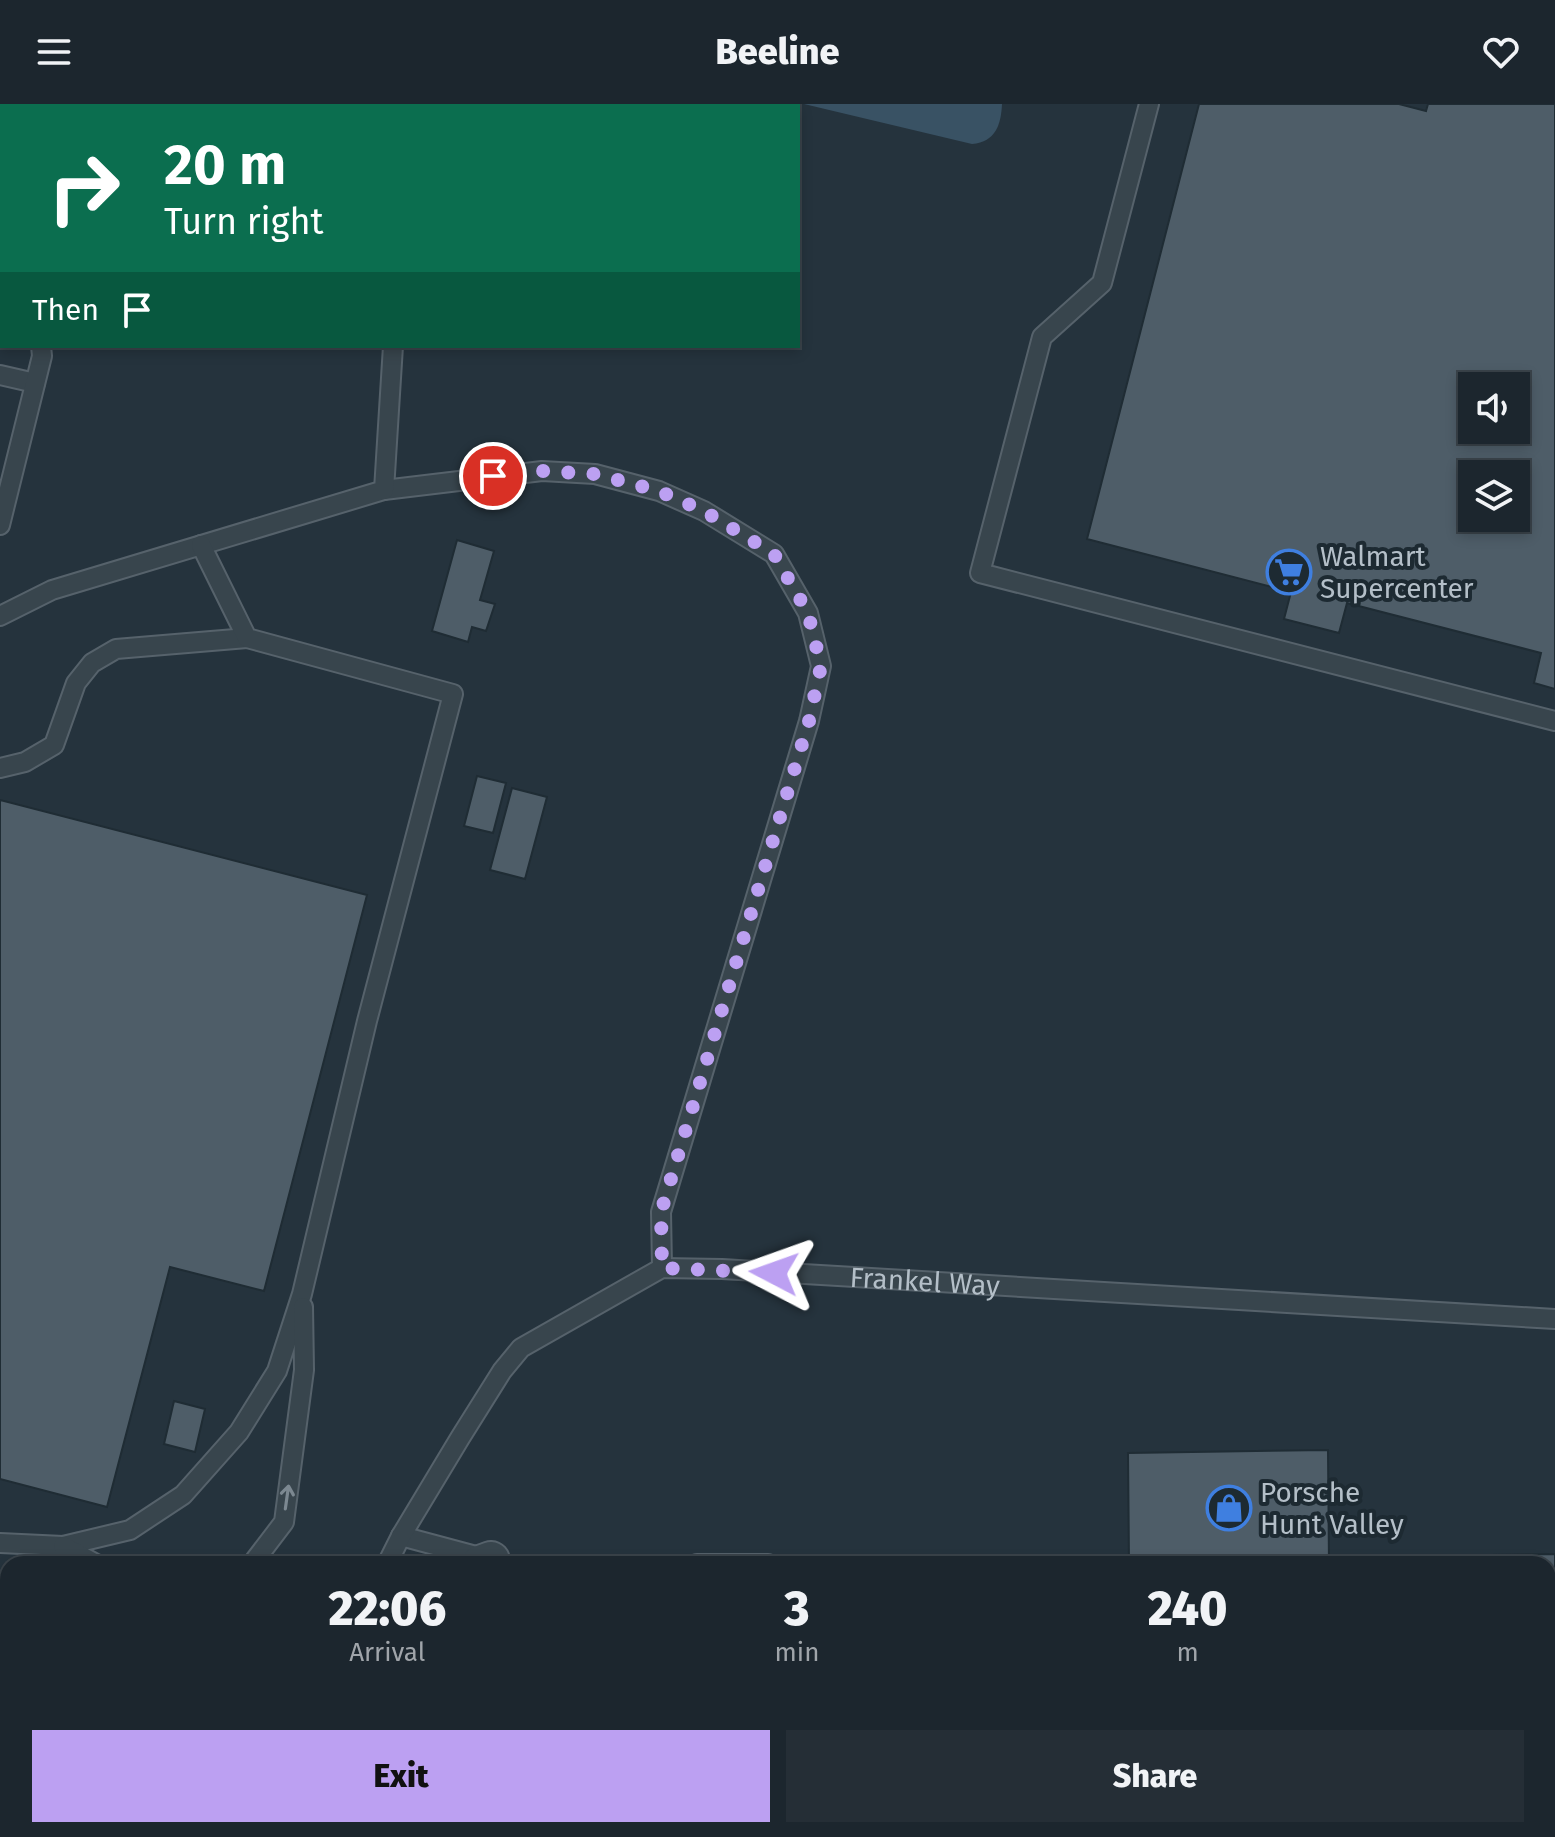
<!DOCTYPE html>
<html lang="en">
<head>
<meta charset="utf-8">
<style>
	body { margin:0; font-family:"Fira Sans",sans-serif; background:#252e36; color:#f1f3f6; height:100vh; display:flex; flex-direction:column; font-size:30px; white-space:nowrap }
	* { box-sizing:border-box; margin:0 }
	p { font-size:26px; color:#a0a5aa }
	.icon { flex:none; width:44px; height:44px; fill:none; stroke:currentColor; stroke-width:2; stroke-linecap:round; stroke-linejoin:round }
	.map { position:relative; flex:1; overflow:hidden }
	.details { position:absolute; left:0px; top:1452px; width:1556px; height:282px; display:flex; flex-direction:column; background:#1c262e; border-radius:24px 24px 0 0; box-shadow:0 4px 12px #0003,0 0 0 2px #3a434a }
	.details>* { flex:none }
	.banner { position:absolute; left:0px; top:0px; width:800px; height:244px; box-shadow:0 4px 12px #0003,0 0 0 2px #3a434a; background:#0b6e4f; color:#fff; overflow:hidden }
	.fabs { position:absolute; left:1458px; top:268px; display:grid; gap:16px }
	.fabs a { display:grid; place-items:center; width:72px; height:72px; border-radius:0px; background:#1c262e; box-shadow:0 4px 12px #0003,0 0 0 2px #3a434a; font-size:40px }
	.pin { position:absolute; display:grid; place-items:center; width:68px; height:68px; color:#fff; margin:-34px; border:4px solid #fff; border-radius:50%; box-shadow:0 2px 8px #0007 }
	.me { position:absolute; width:88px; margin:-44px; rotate:274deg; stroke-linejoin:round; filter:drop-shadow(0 0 6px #0008) }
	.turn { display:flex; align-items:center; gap:28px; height:168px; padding:0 32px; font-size:36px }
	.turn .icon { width:104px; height:104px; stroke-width:2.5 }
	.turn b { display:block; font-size:56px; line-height:68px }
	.then { display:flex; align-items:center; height:76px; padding:0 32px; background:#0003; gap:16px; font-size:30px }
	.eta { display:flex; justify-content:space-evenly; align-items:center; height:136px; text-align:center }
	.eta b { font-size:48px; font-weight:800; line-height:56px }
	.cta { display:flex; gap:16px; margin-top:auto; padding:16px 32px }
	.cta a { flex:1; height:92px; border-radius:0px; background:#bca0f2; color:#111; font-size:32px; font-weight:800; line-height:92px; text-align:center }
	.cta a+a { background:#252e36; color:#f1f3f6 }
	header { display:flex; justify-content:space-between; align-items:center; height:104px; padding:0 32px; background:#1c262e; font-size:36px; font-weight:800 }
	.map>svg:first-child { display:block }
	.water { fill:#395264 }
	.building { fill:#4e5d68; stroke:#1f2c34; stroke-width:2; fill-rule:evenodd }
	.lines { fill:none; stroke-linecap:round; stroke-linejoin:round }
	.service-casing { stroke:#56626b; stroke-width:22 }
	.minor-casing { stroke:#56626b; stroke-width:40 }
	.service { stroke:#38454d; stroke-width:18 }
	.minor { stroke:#38454d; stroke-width:36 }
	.oneway { stroke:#7c8891 }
	.route { stroke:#bca0f2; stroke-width:14; stroke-dasharray:0 25.2 }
	.labels { text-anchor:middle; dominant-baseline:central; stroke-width:8; stroke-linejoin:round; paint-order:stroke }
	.poi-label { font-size:28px; fill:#b4bfc8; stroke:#1d2a32; text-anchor:start }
	.street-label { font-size:28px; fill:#b4bfc8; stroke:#1d2a32 }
</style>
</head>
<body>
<header><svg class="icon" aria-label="menu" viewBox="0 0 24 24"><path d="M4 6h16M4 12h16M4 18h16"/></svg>Beeline<svg class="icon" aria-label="heart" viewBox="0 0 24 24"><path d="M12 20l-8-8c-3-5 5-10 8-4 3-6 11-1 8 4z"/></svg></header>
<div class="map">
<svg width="1555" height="1733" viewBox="0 0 1555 1733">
	<rect width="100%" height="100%" fill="#25333d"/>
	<!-- water -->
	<path class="water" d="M804,0H1002C1001,20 996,38 972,40Z"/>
	<!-- building -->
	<g class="building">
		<path d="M1199,0H1399L1426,7L1428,0H1555V585L1534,579L1541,549L1347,499L1339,529L1284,515L1291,488L1087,435ZM1472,282H1516V326H1472ZM1472,370H1516V414H1472Z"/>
		<polygon points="457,436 494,447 480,496 495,500 486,527 472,523 468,538 432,527"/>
		<polygon points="477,672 506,679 493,729 464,722"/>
		<polygon points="512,684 547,693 525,775 490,766"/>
		<polygon points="0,696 367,791 264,1187 170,1163 107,1403 0,1375"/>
		<polygon points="174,1297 205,1305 195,1348 164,1340"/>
		<polygon points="1328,1346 1329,1460 1129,1460 1128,1349"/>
		<polygon points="1555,1450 1555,1732 1445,1733 1445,1726 1548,1726 1548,1460 1422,1460 1422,1452"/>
		<polygon points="8,1522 8,1726 231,1726 231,1733 0,1733 0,1523"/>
	</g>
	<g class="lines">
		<!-- service casing -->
		<g class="service-casing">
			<g id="service">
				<polyline points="1149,0 1102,179 1042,233 980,469 1555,617"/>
				<polyline points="0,138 2,141"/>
				<polyline points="0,271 35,279"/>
				<polyline points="384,386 542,367 595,370 659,387 704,407 774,450 808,509 821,562 809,617 661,1108 662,1164"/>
				<polyline points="0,421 42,252 41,242"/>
				<polyline points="0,512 52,486 384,386 393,242"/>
				<polyline points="0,664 25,658 54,641 76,579 92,559 116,545 247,534"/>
				<polyline points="401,1432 487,1455"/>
				<polyline points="0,1439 63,1442 130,1426 183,1391 239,1328 277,1267 302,1190 367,917 453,590 247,534 201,441"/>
				<polyline points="63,1442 96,1460"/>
				<polyline points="252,1460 284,1418 304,1266 303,1203"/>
				<path id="s1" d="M387,1460L401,1432L460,1334L502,1267L521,1244L662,1164L722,1165L1555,1215"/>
				<polyline points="697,1460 768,1460"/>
				<polyline points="1149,1726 1149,1733"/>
			</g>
		</g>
		<!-- minor casing -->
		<g class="minor-casing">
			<g id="minor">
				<polyline points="480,1460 491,1456"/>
				<polyline points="348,1726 348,1733"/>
				<polyline points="388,1726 388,1733"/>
			</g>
		</g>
		<!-- service -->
		<use href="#service" class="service"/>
		<!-- minor -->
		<use href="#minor" class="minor"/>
	</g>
	<!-- one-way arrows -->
	<defs><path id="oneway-shaft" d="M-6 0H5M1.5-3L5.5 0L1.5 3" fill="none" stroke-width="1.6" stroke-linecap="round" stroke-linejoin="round" transform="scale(2)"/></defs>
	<use class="oneway" href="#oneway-shaft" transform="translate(287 1393) rotate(-82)"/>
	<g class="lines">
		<!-- route -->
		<polyline class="route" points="493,372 542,367 595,370 659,387 704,407 774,450 808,509 821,562 809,617 661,1108 662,1164 774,1169"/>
	</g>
	<!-- icons -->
	<defs>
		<g id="supermarket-ring" transform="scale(2.3)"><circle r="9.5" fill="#1d2a32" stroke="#3f7fe0" stroke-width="1.5"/><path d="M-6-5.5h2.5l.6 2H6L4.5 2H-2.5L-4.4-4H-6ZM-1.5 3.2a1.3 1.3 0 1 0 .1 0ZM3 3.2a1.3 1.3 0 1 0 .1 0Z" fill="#3f7fe0"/></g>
		<g id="shop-ring" transform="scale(2.3)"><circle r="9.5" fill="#1d2a32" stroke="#3f7fe0" stroke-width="1.5"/><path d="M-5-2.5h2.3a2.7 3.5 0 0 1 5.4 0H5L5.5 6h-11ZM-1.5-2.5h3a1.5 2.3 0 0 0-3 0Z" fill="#3f7fe0"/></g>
	</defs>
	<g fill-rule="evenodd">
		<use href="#supermarket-ring" x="1289" y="468"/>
		<use href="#shop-ring" x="1229" y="1404"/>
	</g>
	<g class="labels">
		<!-- poi labels -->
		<g class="poi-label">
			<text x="1320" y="452">Walmart<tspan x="1320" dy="32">Supercenter</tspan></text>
			<text x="1260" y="1388">Porsche<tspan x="1260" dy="32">Hunt Valley</tspan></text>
		</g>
		<!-- street labels -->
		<g class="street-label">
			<text stroke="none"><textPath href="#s1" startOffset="680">Frankel Way</textPath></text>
		</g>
	</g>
</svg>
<div class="fabs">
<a><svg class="icon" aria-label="sound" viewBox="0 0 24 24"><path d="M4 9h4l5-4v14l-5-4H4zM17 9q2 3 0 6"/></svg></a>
<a><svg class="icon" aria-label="layers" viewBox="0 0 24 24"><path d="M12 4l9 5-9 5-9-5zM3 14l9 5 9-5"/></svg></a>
</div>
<div class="pin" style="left:493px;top:372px;background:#d93025"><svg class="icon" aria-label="arrive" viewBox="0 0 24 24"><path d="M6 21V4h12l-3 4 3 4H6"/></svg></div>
<svg class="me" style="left:774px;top:1169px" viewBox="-20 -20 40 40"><path d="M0-17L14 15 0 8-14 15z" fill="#bca0f2" stroke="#fff" stroke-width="4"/></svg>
<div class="banner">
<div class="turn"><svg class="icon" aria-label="right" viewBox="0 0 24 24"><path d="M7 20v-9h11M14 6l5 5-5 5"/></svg><div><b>20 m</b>Turn right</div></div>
<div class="then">Then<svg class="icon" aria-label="arrive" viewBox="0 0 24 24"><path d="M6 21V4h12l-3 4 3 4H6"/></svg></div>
</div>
<section class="details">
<div class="eta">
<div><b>22:06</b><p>Arrival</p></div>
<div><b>3</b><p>min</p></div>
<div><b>240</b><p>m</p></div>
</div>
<div class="cta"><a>Exit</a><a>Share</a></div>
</section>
</div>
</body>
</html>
